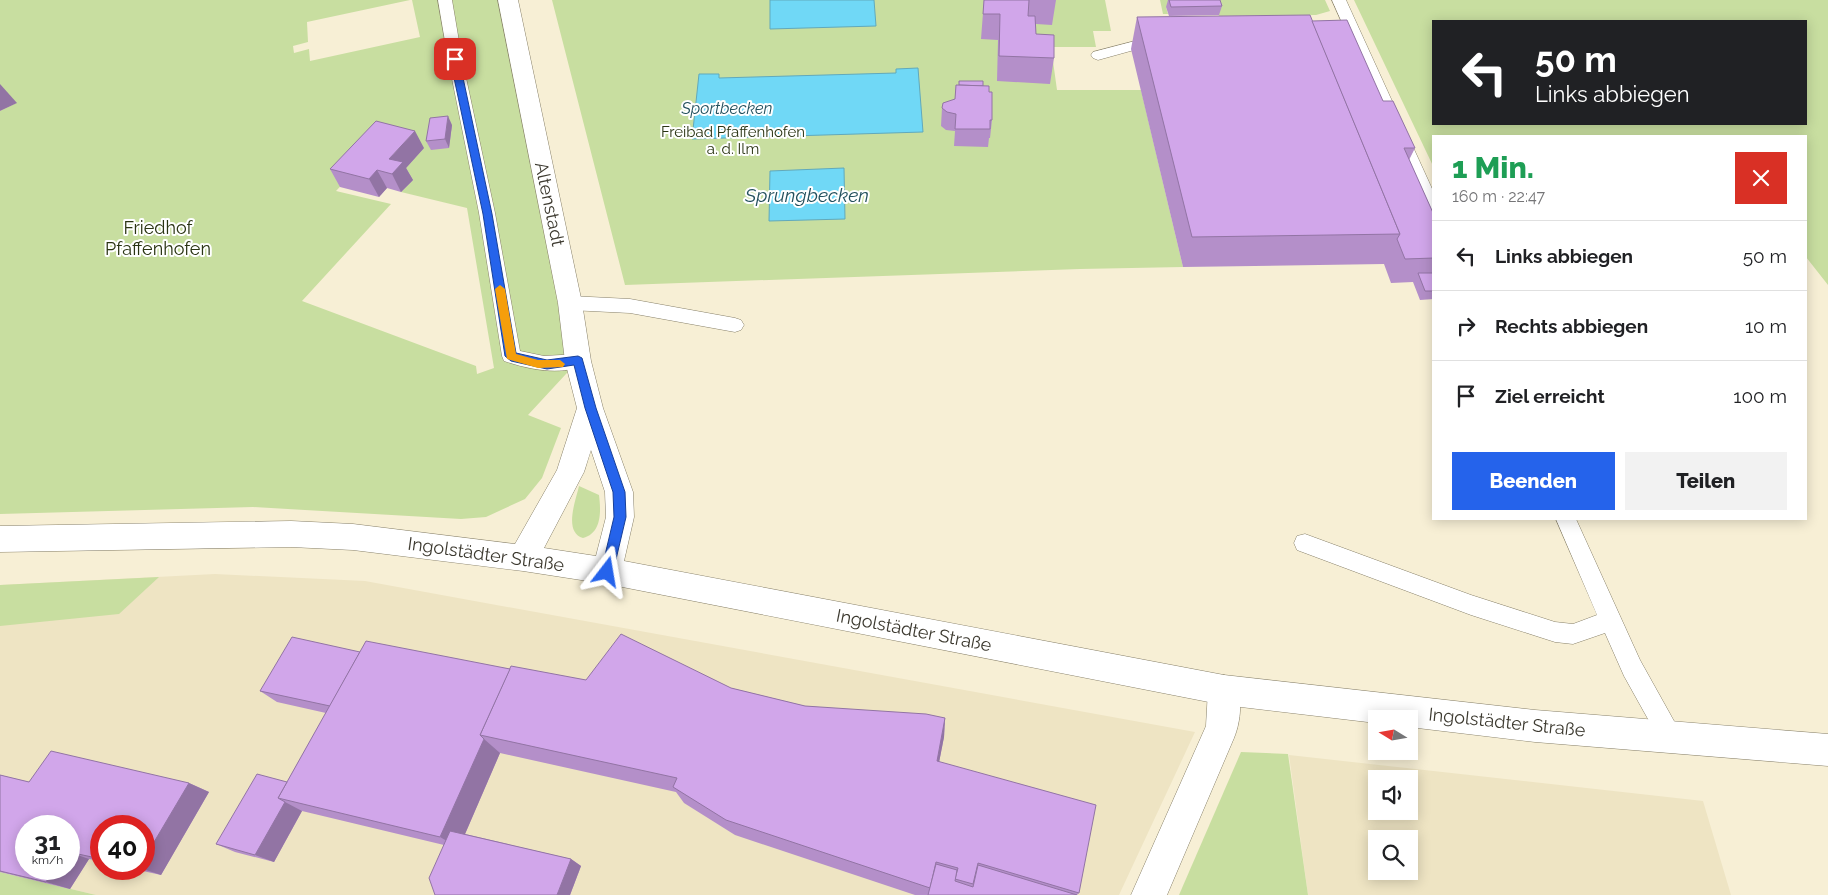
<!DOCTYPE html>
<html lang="de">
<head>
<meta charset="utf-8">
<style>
	body { margin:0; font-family:Raleway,sans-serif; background:#f2f2f2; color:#202124; height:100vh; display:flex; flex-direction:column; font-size:19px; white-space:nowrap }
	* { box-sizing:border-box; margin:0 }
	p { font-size:16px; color:#757577 }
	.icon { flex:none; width:28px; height:28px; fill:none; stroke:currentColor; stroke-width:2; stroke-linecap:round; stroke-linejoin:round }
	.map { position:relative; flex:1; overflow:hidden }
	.sheet { position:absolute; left:1432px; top:135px; width:375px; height:385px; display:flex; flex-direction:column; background:#fff; border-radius:0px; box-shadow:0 2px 12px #0003 }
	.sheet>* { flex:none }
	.banner { position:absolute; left:1432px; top:20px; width:375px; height:105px; border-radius:0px; box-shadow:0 2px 12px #0003; background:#202124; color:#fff; overflow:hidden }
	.needle { width:32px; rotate:281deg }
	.buttons { position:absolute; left:1368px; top:710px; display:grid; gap:10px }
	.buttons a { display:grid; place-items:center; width:50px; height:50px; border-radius:0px; background:#fff; box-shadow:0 2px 12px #0003; font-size:25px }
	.speed { position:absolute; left:15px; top:815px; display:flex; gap:10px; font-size:25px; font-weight:700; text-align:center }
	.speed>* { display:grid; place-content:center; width:65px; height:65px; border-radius:50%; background:#fff; box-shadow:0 2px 12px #0003; line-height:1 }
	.speed small { font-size:12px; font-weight:400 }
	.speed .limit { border:8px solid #d22; background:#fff; color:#111 }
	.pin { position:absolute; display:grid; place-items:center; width:42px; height:42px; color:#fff; margin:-21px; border-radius:10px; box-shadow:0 2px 8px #0006 }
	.me { position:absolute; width:55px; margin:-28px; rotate:14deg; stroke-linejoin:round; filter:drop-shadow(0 0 4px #0008) }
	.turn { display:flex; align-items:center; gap:18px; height:105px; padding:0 20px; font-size:22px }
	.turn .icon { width:65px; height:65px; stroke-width:2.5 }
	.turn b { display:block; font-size:35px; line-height:42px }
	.round { display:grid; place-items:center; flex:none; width:52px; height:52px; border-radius:0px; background:#f2f2f2 }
	.summary { display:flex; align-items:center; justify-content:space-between; height:85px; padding:0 20px }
	h1 { font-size:30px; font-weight:800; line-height:38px; color:#1e9e55 }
	.cta { display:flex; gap:10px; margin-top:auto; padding:10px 20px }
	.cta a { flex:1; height:58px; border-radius:0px; background:#2563eb; color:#fff; font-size:20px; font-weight:800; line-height:58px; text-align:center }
	.cta a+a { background:#f2f2f2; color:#202124 }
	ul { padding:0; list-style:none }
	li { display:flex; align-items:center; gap:15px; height:70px; padding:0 20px; border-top:1px solid #e0e0e0 }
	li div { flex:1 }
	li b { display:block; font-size:19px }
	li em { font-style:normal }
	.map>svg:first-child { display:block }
	.built { fill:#eee4c3; fill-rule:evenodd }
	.green { fill:#c8dea0; fill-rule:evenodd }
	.water { fill:#70d8f6; stroke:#61a9bb }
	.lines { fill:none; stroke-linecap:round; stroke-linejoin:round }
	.lane-casing { stroke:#88816a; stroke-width:1 }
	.street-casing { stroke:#88816a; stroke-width:1 }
	.secondary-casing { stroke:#88816a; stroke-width:1 }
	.lane { fill:#fff; fill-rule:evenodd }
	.street { fill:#fff; fill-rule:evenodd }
	.secondary { fill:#fff; fill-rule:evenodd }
	.wall { fill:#b48fc9 }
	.shaded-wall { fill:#9274a4 }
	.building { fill:#d1a6ea; stroke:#9274a4 }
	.route { fill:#2563eb; stroke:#184099 }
	.slow { fill:#f59e0b }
	.labels { text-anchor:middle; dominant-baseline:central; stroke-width:4; stroke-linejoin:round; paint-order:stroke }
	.far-park-label { font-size:15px; fill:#2a3413; stroke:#fff }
	.far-water-label { font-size:16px; font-style:italic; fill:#23505d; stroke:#fff }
	.street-label { font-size:18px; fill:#3d3a30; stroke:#fff }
	.park-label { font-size:18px; fill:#2a3413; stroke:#fff }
	.water-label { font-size:19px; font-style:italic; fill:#23505d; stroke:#fff }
</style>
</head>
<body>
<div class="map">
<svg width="1828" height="895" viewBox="0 0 1828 895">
	<rect width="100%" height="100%" fill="#f7efd5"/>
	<!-- built -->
	<g class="built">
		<path d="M215,574L365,581L1195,732L1119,895H96L0,872V585ZM26,826H69V869H26ZM101,826H144V869H101Z"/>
		<path d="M1289,755L1703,801L1731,895H1308ZM1376,779H1409V811H1376ZM1376,839H1409V871H1376Z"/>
	</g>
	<!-- green -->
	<g class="green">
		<path d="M0,0H410L307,22L308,42L293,46L294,53L309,49L310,61L420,37L412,0H508L578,361L528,415L561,428L542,478L525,499L486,517L461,519L253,507L0,514V111L16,103L0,86ZM385,139L412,180L401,192L467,208L494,368L477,374L476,366L302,301L391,204L336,191Z"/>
		<polygon points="552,0 1105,0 1111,31 1093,31 1096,47 1051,47 1057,90 1141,90 1183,267 1080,269 625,285"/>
		<polygon points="1160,0 1325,0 1330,11 1316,15 1219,16 1216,6 1166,7 1168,14 1163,14"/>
		<path d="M1354,0H1828V285L1806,257V136H1434V168ZM1434,21H1806V124H1434Z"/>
		<path d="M579,486L599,495C601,511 602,533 583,538C563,532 576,500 579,486Z"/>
		<polygon points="159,577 119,614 0,626 0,585"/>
		<polygon points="1241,752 1288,754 1308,895 1179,895"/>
		<polygon points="0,872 96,895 0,895"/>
	</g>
	<!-- water -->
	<g class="water">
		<polygon points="770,0 874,0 876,26 770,29"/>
		<polygon points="918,68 923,132 692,139 699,74 719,74 719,78 896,73 896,69"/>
		<polygon points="844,168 845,219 769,221 770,171"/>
	</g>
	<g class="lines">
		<!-- lane casing -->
		<g class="lane-casing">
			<g id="lane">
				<path d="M438,0H452L462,59L495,213L520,351L544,356L578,354L585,356L587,361L585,366C557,375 531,370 504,361L502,356L479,213L448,59Z"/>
				<polygon points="1332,0 1346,0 1434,193 1434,218 1428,216 1426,212"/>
				<polygon points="1158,35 1163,36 1165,39 1163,42 1098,60 1093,58 1091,55 1093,52"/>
				<polygon points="570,296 630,299 735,318 741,320 744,325 741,330 735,332 630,313 570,310 564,308 561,303 564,298"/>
				<polygon points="1556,519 1576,519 1640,660 1679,730 1683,738 1679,746 1671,750 1663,746 1624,676 1605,633 1573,644 1555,642 1471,615 1297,550 1294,543 1297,536 1305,534 1471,595 1555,622 1573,624 1597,615"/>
			</g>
		</g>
		<!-- street casing -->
		<g class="street-casing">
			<path id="street" d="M1224,675L1235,679C1243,697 1241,721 1234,738L1167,895H1131L1206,726L1208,690L1213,679Z"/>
		</g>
		<!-- secondary casing -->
		<g class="secondary-casing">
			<path id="secondary" d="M498,0H518L582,303L591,361L603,408L633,492L634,517L624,561L1224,675L1535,710L1828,734V766L1535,742L1409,727V719H1376V723L1224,705L607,584L523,571L353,550L291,547L0,552V526L291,521L353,524L515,544L557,470L577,408L565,361L558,303ZM591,450L605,492L606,517L596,556L544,548L584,472Z"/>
		</g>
		<!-- lane -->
		<use href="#lane" class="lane"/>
		<!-- street -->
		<use href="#street" class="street"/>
		<!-- secondary -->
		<use href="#secondary" class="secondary"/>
	</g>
	<!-- wall -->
	<g class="wall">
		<polygon points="984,0 1056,0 1052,25 1036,24 1036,34 1054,58 1050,84 997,81 998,40 981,39"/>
		<polygon points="1168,0 1220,0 1222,6 1219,15 1169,16 1166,7"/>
		<polygon points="1137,17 1312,21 1383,101 1415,148 1409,160 1434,215 1434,299 1420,300 1413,282 1391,283 1384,264 1183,267 1131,49"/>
		<polygon points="983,86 989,92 992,120 990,138 989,138 988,147 954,146 955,131 946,130 941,126 942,108 955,99"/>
		<polygon points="452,125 449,148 431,150 426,141"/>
		<polygon points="424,148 406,168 413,180 401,192 387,188 379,197 340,187 330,169"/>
		<polygon points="360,652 510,669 586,680 731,688 805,706 945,718 944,737 939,762 1079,893 1077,895 915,895 735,835 684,803 676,792 500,753 465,834 571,859 581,866 570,895 435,895 444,845 302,811 274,862 235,852 216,844 287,782 326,713 277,702 260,691"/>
		<polygon points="0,775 29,782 189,783 209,792 161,875 134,869 144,869 101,826 101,861 89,859 70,889 0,872"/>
	</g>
	<!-- shaded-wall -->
	<g class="shaded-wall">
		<polygon points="0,84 17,103 0,111"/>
		<polygon points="448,116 452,125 449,148 445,139"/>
		<polygon points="415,131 424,148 406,168 413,180 401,192 392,174 389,159"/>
		<polygon points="377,170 387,188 379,197 369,179"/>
		<polygon points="945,718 944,737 936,778 937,761"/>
		<polygon points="484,739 500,753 459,848 440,837"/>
		<polygon points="189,783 209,792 161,875 143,869 144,869 144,859"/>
		<polygon points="285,802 302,811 274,862 255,855"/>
		<polygon points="69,852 89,859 70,889 46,882 54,869 69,869"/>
		<polygon points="571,859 581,866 570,895 557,895"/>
	</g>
	<!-- building -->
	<g class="building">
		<polygon points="984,0 1029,0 1028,16 1035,16 1036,34 1054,35 1054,58 999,56 1000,14 983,14"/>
		<polygon points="1169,0 1220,0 1222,6 1171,7"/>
		<polygon points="1310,15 1400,234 1192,237 1137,17"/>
		<polygon points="1347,20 1383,101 1393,101 1415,148 1404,148 1434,215 1434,258 1405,259 1397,239 1400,234 1312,21"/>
		<polygon points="959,81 983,81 983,86 959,85"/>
		<polygon points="956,85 989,86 989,92 992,92 992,120 990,120 990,129 955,129 956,114 947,112 942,108 943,103 955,99"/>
		<polygon points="448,116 445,139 426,141 430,118"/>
		<polygon points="376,121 415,131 389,159 403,162 392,174 377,170 369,179 330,169"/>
		<polygon points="1418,273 1434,273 1434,291 1425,291"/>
		<polygon points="621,634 731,688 805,706 926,714 945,718 937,761 1096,805 1079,893 978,863 973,884 955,879 958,868 936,862 930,888 726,820 673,787 677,778 480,735 511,666 586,680"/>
		<polygon points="292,637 360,652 330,706 260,691"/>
		<polygon points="366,641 510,669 480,735 484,739 440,837 278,798"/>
		<polygon points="51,751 189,783 144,859 144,826 101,826 101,859 69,852 69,826 26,826 26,869 54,869 46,882 0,871 0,775 29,782"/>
		<polygon points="257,774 287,782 278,798 285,802 255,855 216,844"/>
		<polygon points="450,831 571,859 557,895 435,895 429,878"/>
		<polygon points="936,864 957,870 955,881 973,887 978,865 1077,895 928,895"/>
	</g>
	<!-- route -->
	<polygon class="route" points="455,56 459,59 492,214 516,353 547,360 578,356 582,358 596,408 625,492 626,517 613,572 612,575 607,577 603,575 601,572 614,517 613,492 585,408 574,365 547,369 511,361 505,356 483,214 450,59"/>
	<!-- slow -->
	<polygon class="slow" points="500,285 505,289 516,354 538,360 560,360 565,364 563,367 538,368 507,359 495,289"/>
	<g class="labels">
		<!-- far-park labels -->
		<g class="far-park-label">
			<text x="733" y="132">Freibad Pfaffenhofen<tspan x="733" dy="17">a. d. Ilm</tspan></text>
		</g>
		<!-- far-water labels -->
		<g class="far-water-label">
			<text x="727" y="108">Sportbecken</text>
		</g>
		<!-- street labels -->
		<g class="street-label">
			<text transform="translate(550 204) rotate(78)">Altenstadt</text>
			<text transform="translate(486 554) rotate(8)">Ingolstädter Straße</text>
			<text transform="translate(914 630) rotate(11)">Ingolstädter Straße</text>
			<text transform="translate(1507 722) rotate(6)">Ingolstädter Straße</text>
		</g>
		<!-- park labels -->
		<g class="park-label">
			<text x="158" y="227">Friedhof<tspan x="158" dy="21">Pfaffenhofen</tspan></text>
		</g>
		<!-- water labels -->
		<g class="water-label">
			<text x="807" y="195">Sprungbecken</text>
		</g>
	</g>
</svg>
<div class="buttons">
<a><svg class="needle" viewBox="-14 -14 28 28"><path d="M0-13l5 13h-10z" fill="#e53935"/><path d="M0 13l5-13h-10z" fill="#757577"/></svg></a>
<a><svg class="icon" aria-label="sound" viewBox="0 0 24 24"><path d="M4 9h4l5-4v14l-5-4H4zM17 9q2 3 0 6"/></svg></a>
<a><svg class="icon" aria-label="search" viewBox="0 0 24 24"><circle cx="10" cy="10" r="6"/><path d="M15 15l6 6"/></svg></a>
</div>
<div class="speed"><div>31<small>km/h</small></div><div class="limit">40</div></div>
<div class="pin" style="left:455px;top:59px;background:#d93025"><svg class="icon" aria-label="arrive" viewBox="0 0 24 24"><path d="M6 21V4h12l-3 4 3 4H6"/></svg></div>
<svg class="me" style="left:607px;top:572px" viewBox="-20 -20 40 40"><path d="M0-17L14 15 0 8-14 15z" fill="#2563eb" stroke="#fff" stroke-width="4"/></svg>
<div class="banner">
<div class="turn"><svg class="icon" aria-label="left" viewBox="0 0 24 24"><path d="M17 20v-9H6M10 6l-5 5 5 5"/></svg><div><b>50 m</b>Links abbiegen</div></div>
</div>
<section class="sheet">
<div class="summary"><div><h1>1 Min.</h1><p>160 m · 22:47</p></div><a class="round" style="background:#d93025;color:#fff"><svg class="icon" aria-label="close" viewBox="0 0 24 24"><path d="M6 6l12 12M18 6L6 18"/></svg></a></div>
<ul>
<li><svg class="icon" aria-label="left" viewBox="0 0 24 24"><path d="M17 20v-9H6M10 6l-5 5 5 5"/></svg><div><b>Links abbiegen</b></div><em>50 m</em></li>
<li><svg class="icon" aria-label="right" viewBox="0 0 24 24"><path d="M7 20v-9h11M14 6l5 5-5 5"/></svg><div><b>Rechts abbiegen</b></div><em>10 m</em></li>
<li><svg class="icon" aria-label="arrive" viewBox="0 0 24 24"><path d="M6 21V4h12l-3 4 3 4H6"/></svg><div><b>Ziel erreicht</b></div><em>100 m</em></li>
</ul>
<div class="cta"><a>Beenden</a><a>Teilen</a></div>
</section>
</div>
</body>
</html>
